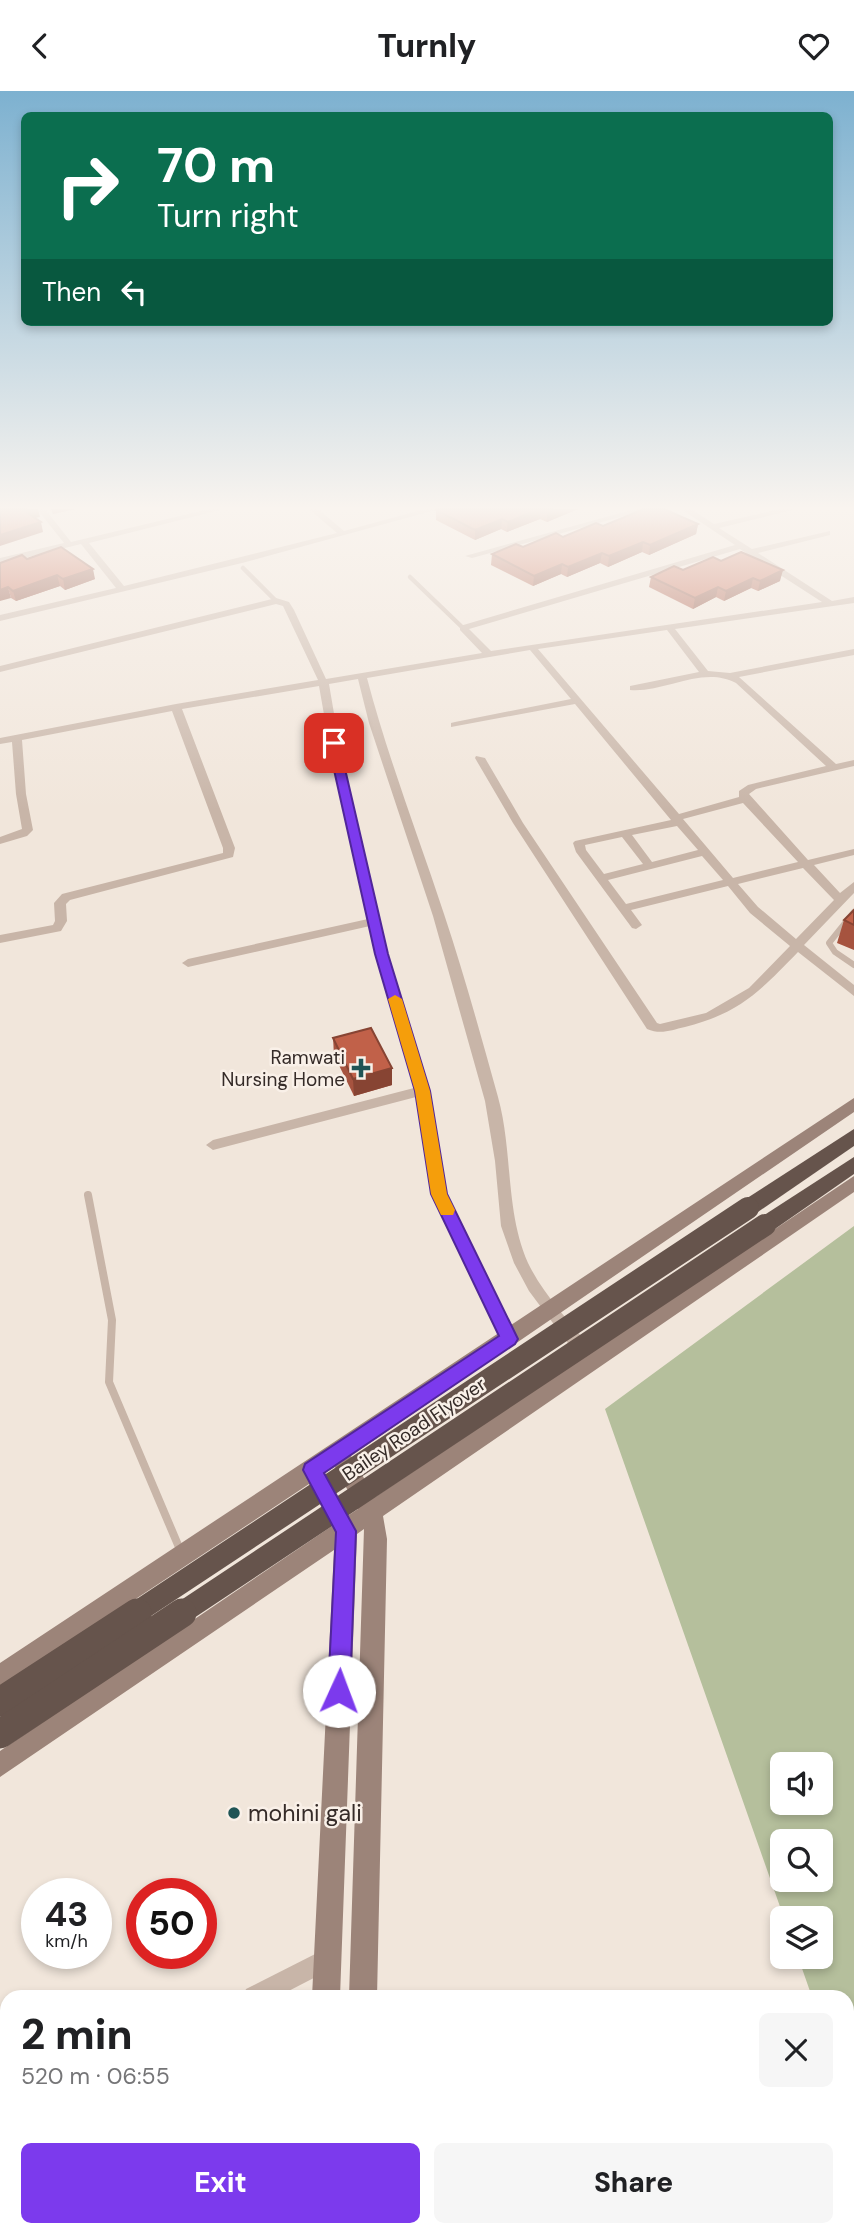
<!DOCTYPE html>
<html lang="en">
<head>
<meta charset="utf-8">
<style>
	body { margin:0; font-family:"DM Sans",sans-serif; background:#f6f6f6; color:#202124; height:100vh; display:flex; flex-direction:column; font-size:26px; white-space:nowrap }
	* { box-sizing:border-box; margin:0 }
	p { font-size:23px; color:#757577 }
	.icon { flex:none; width:38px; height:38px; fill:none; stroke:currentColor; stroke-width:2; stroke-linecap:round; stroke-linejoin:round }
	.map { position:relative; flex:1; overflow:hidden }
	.side { position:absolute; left:0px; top:1899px; width:854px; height:247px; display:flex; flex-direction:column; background:#fff; border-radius:21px 21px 0 0; box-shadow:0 4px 10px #0003 }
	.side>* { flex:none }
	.guide { position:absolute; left:21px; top:21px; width:812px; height:214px; border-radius:10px; box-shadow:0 4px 10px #0003; background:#0b6e4f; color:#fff; overflow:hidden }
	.tools { position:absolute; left:770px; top:1661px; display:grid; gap:14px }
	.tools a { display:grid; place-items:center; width:63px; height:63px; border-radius:10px; background:#fff; box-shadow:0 4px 10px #0003; font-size:35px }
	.speed { position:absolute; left:21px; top:1787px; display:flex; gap:14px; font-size:35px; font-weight:700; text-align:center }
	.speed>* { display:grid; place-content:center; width:91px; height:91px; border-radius:50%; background:#fff; box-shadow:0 4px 10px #0003; line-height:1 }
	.speed small { font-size:18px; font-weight:400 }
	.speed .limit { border:10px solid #d22; background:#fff; color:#111 }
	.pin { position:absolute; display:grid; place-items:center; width:60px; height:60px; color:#fff; margin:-30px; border-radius:14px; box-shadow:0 4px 10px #0006 }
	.me { position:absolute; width:77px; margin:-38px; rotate:2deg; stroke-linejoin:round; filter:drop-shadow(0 0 5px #0008) }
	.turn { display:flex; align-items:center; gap:24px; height:147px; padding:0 21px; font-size:32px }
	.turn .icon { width:91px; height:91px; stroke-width:2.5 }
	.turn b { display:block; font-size:49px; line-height:60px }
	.then { display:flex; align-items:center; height:66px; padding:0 21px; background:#0003; gap:14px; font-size:26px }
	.round { display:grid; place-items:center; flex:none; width:74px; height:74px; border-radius:10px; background:#f6f6f6 }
	.head { display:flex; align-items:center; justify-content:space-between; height:119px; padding:0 21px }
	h1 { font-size:42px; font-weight:800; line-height:52px }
	.button { display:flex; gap:14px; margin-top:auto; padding:14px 21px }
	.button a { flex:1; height:80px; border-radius:10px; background:#7c3aed; color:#fff; font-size:28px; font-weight:800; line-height:80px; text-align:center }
	.button a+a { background:#f6f6f6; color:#202124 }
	header { display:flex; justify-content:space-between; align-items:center; height:91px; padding:0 21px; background:#fff; font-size:32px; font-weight:800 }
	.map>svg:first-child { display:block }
	.green { fill:#b5bf9c; fill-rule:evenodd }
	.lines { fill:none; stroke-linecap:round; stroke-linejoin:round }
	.service-far2 { stroke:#c8b5a8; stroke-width:4.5 }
	.service-far1 { stroke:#c8b5a8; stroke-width:6 }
	.service { stroke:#c8b5a8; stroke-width:8 }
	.minor { fill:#c8b5a8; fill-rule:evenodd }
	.secondary { fill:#9c8479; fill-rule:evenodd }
	.trunk { fill:#66544c; fill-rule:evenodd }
	.trunk-bridge-far1 { stroke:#66544c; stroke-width:22 }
	.trunk-bridge { stroke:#66544c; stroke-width:29 }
	.wall { fill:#a6533f }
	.shaded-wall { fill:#874433 }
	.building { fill:#c16149; stroke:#874433; stroke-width:2 }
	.route { fill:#7c3aed; stroke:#51269a; stroke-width:2 }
	.slow { fill:#f59e0b }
	.poi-dot { fill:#1f5455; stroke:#f9f0e8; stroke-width:2.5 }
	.labels { text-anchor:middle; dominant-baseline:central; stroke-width:5; stroke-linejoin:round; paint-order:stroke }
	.poi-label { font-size:19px; fill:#352b28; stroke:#f9f0e8; text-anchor:end }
	.street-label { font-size:19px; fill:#352b28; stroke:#f9f0e8 }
	.near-poi-label { font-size:23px; fill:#352b28; stroke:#f9f0e8; text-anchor:start }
</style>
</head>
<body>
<header><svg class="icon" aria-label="back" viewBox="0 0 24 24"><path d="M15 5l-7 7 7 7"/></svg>Turnly<svg class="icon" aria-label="heart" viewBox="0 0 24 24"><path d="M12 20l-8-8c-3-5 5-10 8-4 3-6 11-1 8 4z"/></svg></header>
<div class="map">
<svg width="854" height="2145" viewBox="0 0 854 2145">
	<rect width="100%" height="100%" fill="#f1e6db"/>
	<!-- green -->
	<path class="green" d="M854,1135V2024L847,2005V1906H812L798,1866H821V1827H784L605,1318ZM782,1673H821V1712H782ZM782,1750H821V1788H782Z"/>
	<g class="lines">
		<!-- service-far2 -->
		<g class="service-far2">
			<polyline points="243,477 276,510"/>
			<polyline points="410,486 463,537"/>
		</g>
		<!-- service-far1 -->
		<polyline class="service-far1" points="854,821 829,852 835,861 854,874"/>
		<!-- service -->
		<polyline class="service" points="88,1104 112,1229 109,1291 181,1461"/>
		<!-- minor -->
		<g class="minor">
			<polygon points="37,418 45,418 71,451 209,418 224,418 89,452 124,495 337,442 309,418 318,418 344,440 425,418 439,418 242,472 0,530 0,524 116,497 81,453 0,473 0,467 64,452"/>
			<polygon points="635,418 649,418 472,467 465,465"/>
			<path d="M681,418H691L714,433L780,418H796L719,437L752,458L830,440V444L758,462L832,510L854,506V512L675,538L708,580L730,582L854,558V564L739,586L836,673L854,669V675L756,698L749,703L808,769L854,758V764L814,774L840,802L854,791V802L804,854L854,894V905L798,861C759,901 740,922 685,936C671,939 661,944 647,938L513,732L475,667L476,665L485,667L523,732L657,932L660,933L706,922L749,897L790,855L750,822L728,795L631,819L642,834L636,838L632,837L576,761L573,752L575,750L671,729L575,613L451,636V632L455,631L571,608L530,559L367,587C388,667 418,744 444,823C464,883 481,945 498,1006C513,1060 505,1120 528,1172C543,1203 569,1230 591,1257L593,1262L591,1267L585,1269L579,1267L529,1200L514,1172L501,1135L495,1070L485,1010L433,825L369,632L358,588L329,593L339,652L388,863L429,1000L446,1103L517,1248L515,1253L509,1255L503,1253L432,1103L416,1006L213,1059L206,1054L213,1049L414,997L370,835L188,876L182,872L188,868L368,828L329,652L319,595L182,618L235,757L233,766L70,809L66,813L67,830L61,840L0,852V844L53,834L55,830L54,812L62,803L223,762V757L172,620L22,649L26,703L33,739L27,745L0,753V746L22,738L16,703L12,651L0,653V647L176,613L318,589L283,515L276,513L0,581V575L276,507L289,511L294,519L326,588L482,562L460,539V535L735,454ZM740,458L822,511L491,560L469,538ZM667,539L699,581L630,595V599C664,602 703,574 736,592L826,675L748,694L739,700V706L679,723L538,558ZM743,712L798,771L733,787L683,728ZM677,735L698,759L652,771L632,744ZM622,746L643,773L604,783L586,759L585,754ZM702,765L723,789L626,813L608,789ZM803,777L834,809L796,848L758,816L738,793Z"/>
			<polygon points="327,1857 335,1860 338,1868 335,1876 277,1906 243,1906 246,1898"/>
			<polygon points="7,2036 7,2062 0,2065 0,2039"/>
		</g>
		<!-- secondary -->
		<g class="secondary">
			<path d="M854,1007V1021L351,1365L375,1406L854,1085V1101L383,1425L387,1448L377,1906H349L364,1438L357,1443L340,1906H312L334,1459L0,1686V1660L332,1435L309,1393L0,1598V1572ZM335,1376L358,1418L349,1424L325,1382Z"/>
			<rect x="301" y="2138" width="30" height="7"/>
			<rect x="340" y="2138" width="30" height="7"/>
		</g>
		<!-- trunk -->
		<g class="trunk">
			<polygon points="854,1038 854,1055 755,1123 748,1125 741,1123 738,1117 741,1111"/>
			<polygon points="854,1066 854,1083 772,1140 765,1142 758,1140 755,1134 758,1128"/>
		</g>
		<!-- trunk-bridge-far1 -->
		<g class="trunk-bridge-far1">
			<polyline points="134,1523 748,1117"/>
			<polyline points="180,1523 765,1134"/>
		</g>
		<!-- trunk-bridge -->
		<g class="trunk-bridge">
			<polyline points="0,1611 137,1522"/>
			<polyline points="0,1643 182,1522"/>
		</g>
	</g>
	<!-- wall -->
	<g class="wall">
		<polygon points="438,418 578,418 547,431 540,428 507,441 501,438 475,449 436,429 436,419"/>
		<polygon points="698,433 696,443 649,464 642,461 608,476 600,472 567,486 561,483 533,495 491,474 492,463 603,435"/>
		<polygon points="27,468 95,488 65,499 60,495 16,510 11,507 0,472"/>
		<polygon points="721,470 780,490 758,500 751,497 724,510 716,506 693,518 649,496 651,486"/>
		<polygon points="854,819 854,859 837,852 844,829"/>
		<polygon points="333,947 392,994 354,1005 334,964"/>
	</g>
	<!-- shaded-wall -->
	<g class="shaded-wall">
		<polygon points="28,418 38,418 40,426 25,429 23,419"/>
		<polygon points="51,418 76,418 53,423"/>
		<polygon points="539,418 540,418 540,428 507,441 508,431"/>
		<polygon points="554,418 578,418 547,431 547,421"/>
		<polygon points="502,428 501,438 475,449 475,439"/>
		<polygon points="41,431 43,441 0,455 0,444"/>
		<polygon points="698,433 696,443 649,464 650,454"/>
		<polygon points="643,451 642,461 608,476 609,465"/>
		<polygon points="602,462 600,472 567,486 568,476"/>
		<polygon points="562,473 561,483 533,495 534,485"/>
		<polygon points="93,478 95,488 65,499 63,488"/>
		<polygon points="783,479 780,490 758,500 760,490"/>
		<polygon points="57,484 60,495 16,510 13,500"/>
		<polygon points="753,487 751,497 724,510 726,500"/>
		<polygon points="8,496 11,507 0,510 0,499"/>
		<polygon points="718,496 716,506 693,518 695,507"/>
		<polygon points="392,977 392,994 354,1005 353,988"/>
	</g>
	<!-- building -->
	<g class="building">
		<polygon points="0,418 28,418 23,419 41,431 0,444"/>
		<polygon points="438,418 539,418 508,431 502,428 475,439 436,419"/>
		<polygon points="542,418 554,418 547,421"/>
		<polygon points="644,418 664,418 698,433 650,454 643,451 609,465 602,462 568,476 562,473 534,485 492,463 516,453 523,456 556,442 563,446 596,432 603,435"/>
		<polygon points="61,456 93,478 63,488 57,484 13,500 8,496 0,499 0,472 22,464 27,468"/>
		<polygon points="741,461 783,479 760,490 753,487 726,500 718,496 695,507 651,486 674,475 683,479 713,466 721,470"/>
		<polygon points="854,819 854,834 844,829"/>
		<polygon points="371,937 392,977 353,988 333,947"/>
	</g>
	<!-- sky -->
	<linearGradient id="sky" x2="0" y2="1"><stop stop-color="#7db1d0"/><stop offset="0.58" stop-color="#f9f4ef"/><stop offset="1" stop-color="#f9f4ef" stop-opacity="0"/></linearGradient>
	<rect width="854" height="719" fill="url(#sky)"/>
	<!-- route -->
	<polygon class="route" points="334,649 339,652 388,863 430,1000 447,1103 518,1248 515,1253 324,1382 356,1440 350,1600 347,1608 339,1611 331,1608 328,1600 336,1441 303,1379 305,1373 499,1245 431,1103 415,1000 375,863 328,652"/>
	<!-- slow -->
	<polygon class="slow" points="395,904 402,908 430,1000 447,1103 455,1119 453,1124 441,1124 431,1103 415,1000 388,908"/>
	<!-- markers -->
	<g class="poi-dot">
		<path d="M357.5 966.5h7v7h7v7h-7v7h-7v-7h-7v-7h7z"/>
		<circle cx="234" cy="1722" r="7"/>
	</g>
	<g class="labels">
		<!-- poi labels -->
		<g class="poi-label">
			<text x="345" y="966">Ramwati<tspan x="345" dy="22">Nursing Home</tspan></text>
		</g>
		<!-- street labels -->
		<g class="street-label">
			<text transform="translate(414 1338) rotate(-34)">Bailey Road Flyover</text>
		</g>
		<!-- near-poi labels -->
		<g class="near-poi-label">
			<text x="248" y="1722">mohini gali</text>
		</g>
	</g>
</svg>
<div class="tools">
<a><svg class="icon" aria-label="sound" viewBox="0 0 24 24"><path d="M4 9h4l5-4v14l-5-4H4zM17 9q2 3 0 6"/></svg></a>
<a><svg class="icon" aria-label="search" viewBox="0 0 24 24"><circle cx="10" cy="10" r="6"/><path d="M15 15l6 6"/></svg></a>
<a><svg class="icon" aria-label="layers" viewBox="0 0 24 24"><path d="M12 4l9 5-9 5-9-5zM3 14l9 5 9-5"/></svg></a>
</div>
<div class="speed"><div>43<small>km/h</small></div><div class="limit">50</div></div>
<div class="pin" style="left:334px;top:652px;background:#d93025"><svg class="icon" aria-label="arrive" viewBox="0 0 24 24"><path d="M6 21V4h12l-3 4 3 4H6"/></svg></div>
<svg class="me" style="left:339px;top:1600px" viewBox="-20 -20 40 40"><circle r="19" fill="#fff"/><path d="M0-13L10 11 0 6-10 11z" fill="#7c3aed"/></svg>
<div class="guide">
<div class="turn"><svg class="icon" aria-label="right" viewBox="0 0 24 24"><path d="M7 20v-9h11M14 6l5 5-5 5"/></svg><div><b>70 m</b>Turn right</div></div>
<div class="then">Then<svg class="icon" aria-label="left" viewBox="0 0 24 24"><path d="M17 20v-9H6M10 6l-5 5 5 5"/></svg></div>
</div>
<section class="side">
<div class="head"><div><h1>2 min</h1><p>520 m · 06:55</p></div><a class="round"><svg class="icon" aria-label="close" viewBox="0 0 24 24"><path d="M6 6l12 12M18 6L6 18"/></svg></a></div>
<div class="button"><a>Exit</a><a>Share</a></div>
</section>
</div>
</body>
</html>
